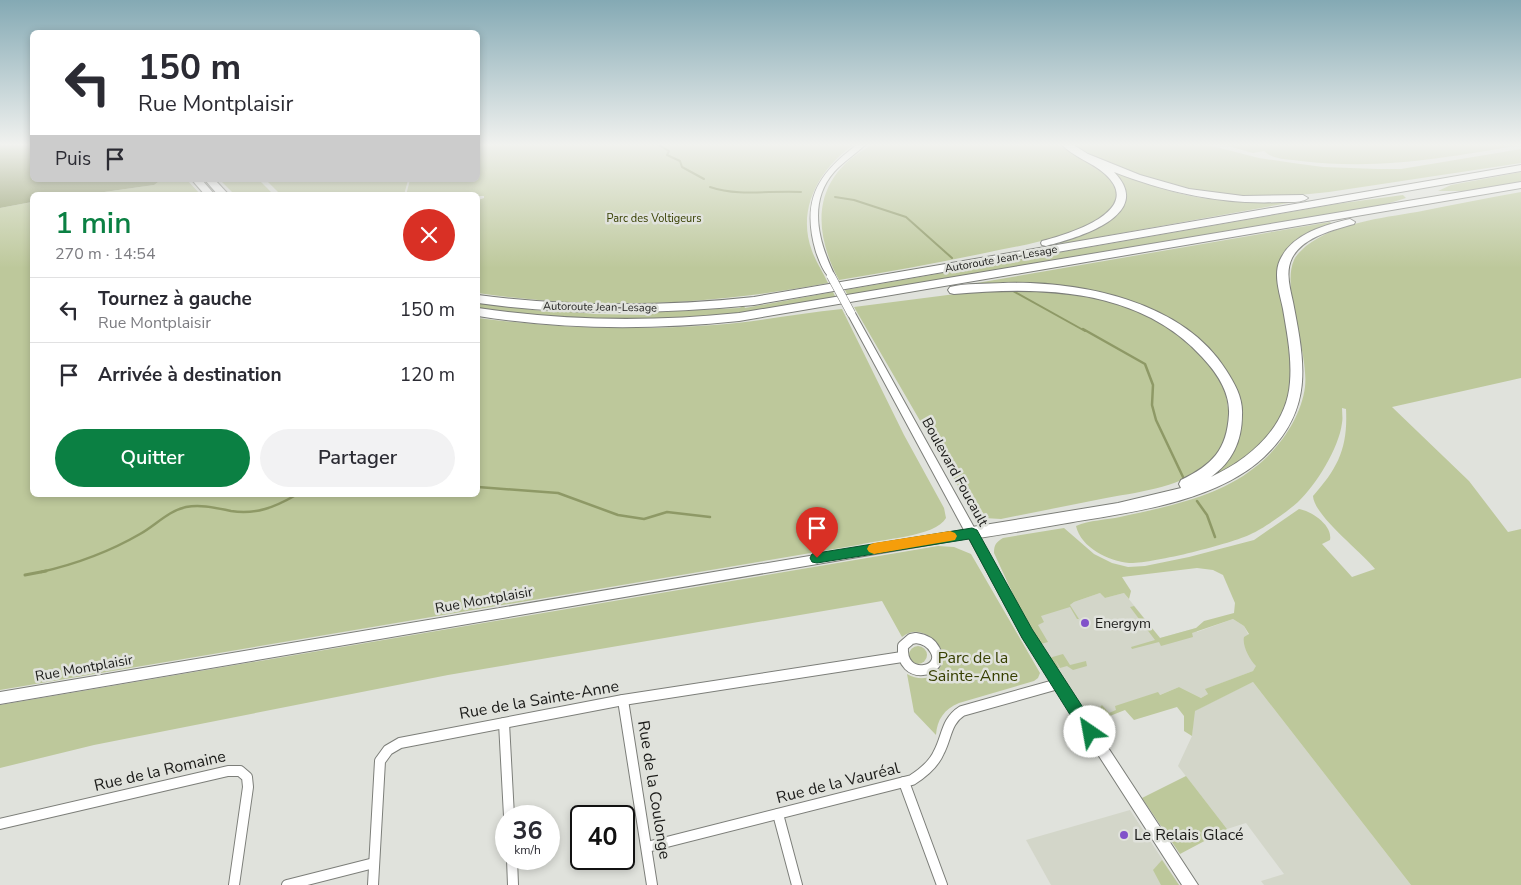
<!DOCTYPE html>
<html lang="fr">
<head>
<meta charset="utf-8">
<style>
	body { margin:0; font-family:"Nunito Sans",sans-serif; background:#f2f2f3; color:#2b2b33; height:100vh; display:flex; flex-direction:column; font-size:19px; white-space:nowrap }
	* { box-sizing:border-box; margin:0 }
	p { font-size:16px; color:#7c7c81 }
	.icon { flex:none; width:28px; height:28px; fill:none; stroke:currentColor; stroke-width:2; stroke-linecap:round; stroke-linejoin:round }
	.map { position:relative; flex:1; overflow:hidden }
	.panel { position:absolute; left:30px; top:192px; width:450px; height:305px; display:flex; flex-direction:column; background:#fff; border-radius:8px; box-shadow:0 2px 8px #0003 }
	.panel>* { flex:none }
	.guide { position:absolute; left:30px; top:30px; width:450px; height:152px; border-radius:8px; box-shadow:0 2px 8px #0003; background:#fff; color:#2b2b33; overflow:hidden }
	.speed { position:absolute; left:495px; top:805px; display:flex; gap:10px; font-size:25px; font-weight:700; text-align:center }
	.speed>* { display:grid; place-content:center; width:65px; height:65px; border-radius:50%; background:#fff; box-shadow:0 2px 8px #0003; line-height:1 }
	.speed small { font-size:12px; font-weight:400 }
	.speed .limit { border:2px solid #111; border-radius:8px; background:#fff; color:#111 }
	.pin { position:absolute; display:grid; place-items:center; width:42px; height:42px; color:#fff; margin:-51px -21px; border-radius:50% 50% 50% 0; rotate:-45deg; box-shadow:0 0 5px #0007 }
	.pin .icon { rotate:45deg }
	.me { position:absolute; width:55px; margin:-28px; rotate:327deg; stroke-linejoin:round; filter:drop-shadow(0 0 4px #0008) }
	.turn { display:flex; align-items:center; gap:18px; height:105px; padding:0 25px; font-size:22px }
	.turn .icon { width:65px; height:65px; stroke-width:2.5 }
	.turn b { display:block; font-size:35px; line-height:42px }
	.then { display:flex; align-items:center; height:48px; padding:0 25px; background:#0003; gap:10px; font-size:19px }
	.round { display:grid; place-items:center; flex:none; width:52px; height:52px; border-radius:26px; background:#f2f2f3 }
	.headline { display:flex; align-items:center; justify-content:space-between; height:85px; padding:0 25px }
	h1 { font-size:30px; font-weight:600; line-height:38px; color:#0b8043 }
	.cta { display:flex; gap:10px; margin-top:auto; padding:10px 25px }
	.cta a { flex:1; height:58px; border-radius:30px; background:#0b8043; color:#fff; font-size:20px; font-weight:600; line-height:58px; text-align:center }
	.cta a+a { background:#f2f2f3; color:#2b2b33 }
	ul { padding:0; list-style:none }
	li { display:flex; align-items:center; gap:15px; height:65px; padding:0 25px; border-top:1px solid #e1e1e2 }
	li div { flex:1 }
	li b { display:block; font-size:19px }
	li em { font-style:normal }
	.map>svg:first-child { display:block }
	.built { fill:#d3d6c9 }
	.green { fill:#bdc89b }
	.water { fill:#8e9966 }
	.lines { fill:none; stroke-linecap:round; stroke-linejoin:round }
	.stream-far2 { stroke:#8e9966; stroke-width:2 }
	.stream-far1 { stroke:#8e9966; stroke-width:2.5 }
	.stream { stroke:#8e9966; stroke-width:3 }
	.street-casing { stroke:#7c7e79; stroke-width:12 }
	.secondary-casing { stroke:#7c7e79; stroke-width:2 }
	.highway-casing { stroke:#7c7e79; stroke-width:2 }
	.street { stroke:#fff; stroke-width:10 }
	.secondary { fill:#fff; fill-rule:evenodd }
	.highway { fill:#fff; fill-rule:evenodd }
	.secondary-bridge-casing { stroke:#7c7e79; stroke-width:9; stroke-linecap:butt }
	.secondary-bridge { stroke:#fff; stroke-width:8 }
	.route { fill:#0b8043; stroke:#07532c }
	.slow { fill:#f59e0b }
	.poi-dot { fill:#8152ca; stroke:#e0e2dc; stroke-width:2 }
	.labels { text-anchor:middle; dominant-baseline:central; stroke-width:5; stroke-linejoin:round; paint-order:stroke }
	.far-park-label { font-size:11px; fill:#363f00; stroke:#e0e2dc }
	.far-street-label { font-size:11px; fill:#1b1b19; stroke:#e0e2dc }
	.street-label { font-size:14px; fill:#1b1b19; stroke:#e0e2dc }
	.poi-label { font-size:14px; fill:#1b1b19; stroke:#e0e2dc; text-anchor:start }
	.near-park-label { font-size:16px; fill:#363f00; stroke:#e0e2dc }
	.near-street-label { font-size:16px; fill:#1b1b19; stroke:#e0e2dc }
	.near-poi-label { font-size:16px; fill:#1b1b19; stroke:#e0e2dc; text-anchor:start }
</style>
</head>
<body>
<div class="map">
<svg width="1521" height="885" viewBox="0 0 1521 885">
	<rect width="100%" height="100%" fill="#e0e2dc"/>
	<!-- built -->
	<g class="built">
		<polygon points="1100,593 1105,598 1124,593 1160,638 1196,628 1197,632 1233,619 1244,626 1261,660 1253,671 1206,689 1208,694 1201,698 1179,687 1092,723 1025,618 1069,606 1074,602"/>
		<polygon points="1253,682 1411,885 1264,885 1261,881 1284,874 1246,823 1227,829 1178,766 1192,736 1194,711"/>
		<polygon points="1130,810 1179,885 1051,885 1026,840"/>
	</g>
	<!-- green -->
	<g class="green">
		<path d="M478,144H855C820,167 796,209 812,251C816,262 823,272 828,283C712,305 594,311 478,293V200L484,198V196L406,195L410,180H478Z"/>
		<path d="M874,144H1057L1100,171L1109,178L1118,194C1114,204 1110,211 1101,217C1067,239 1023,245 985,253C937,263 888,272 839,280C810,226 814,174 874,144Z"/>
		<polygon points="1072,144 1204,144 1259,158 1293,163 1323,167 1378,169 1401,169 1521,149 1521,163 1329,192 1290,196 1219,196 1166,185 1113,166"/>
		<path d="M1221,144H1521V145C1443,158 1380,170 1301,161C1289,159 1273,160 1264,151L1253,153Z"/>
		<path d="M1104,167C1141,182 1179,197 1219,200C1248,203 1276,201 1305,200L1055,245L1119,213C1136,191 1121,181 1104,167Z"/>
		<polygon points="1521,172 1521,182 1464,191 1438,191 1451,185"/>
		<polygon points="161,180 187,180 201,195 83,195 154,185"/>
		<polygon points="220,180 259,180 274,195 235,195"/>
		<polygon points="266,180 408,180 404,195 281,195"/>
		<path d="M1521,192V378L1392,407L1469,481L1508,532L1521,529V885H1411L1253,682L1195,711L1192,736L1184,731V716L1177,707L1134,720L1125,710L1092,723L1097,710L1102,705L1109,713L1116,710L1115,706L1158,692L1160,695L1179,687L1201,698L1208,694L1205,689L1253,671L1256,666C1250,660 1242,646 1244,637L1249,634L1244,626L1233,619L1192,633L1193,637L1161,646L1159,642L1132,649L1131,647L1155,640L1130,607L1134,606L1160,638L1196,628L1204,621L1234,613L1235,603L1223,575L1213,570L1197,568L1122,577L1131,591L1129,599L1124,593L1105,598L1100,593L1074,602L1070,605L1079,619H1077L1070,607L1041,616L1044,622L1038,625L1048,642L1041,644L1018,605L994,553C994,545 996,542 1003,538L1064,528L1094,554L1112,563L1128,567L1145,566L1189,557L1254,540L1299,509C1311,511 1333,525 1330,540L1322,544L1352,577L1375,569C1362,552 1314,516 1313,496C1338,468 1348,448 1346,409L1342,408C1342,413 1343,418 1342,423C1339,448 1316,485 1298,502C1288,511 1263,529 1251,534C1231,544 1151,564 1129,563C1109,561 1081,548 1076,526C1089,520 1107,520 1120,517C1165,507 1218,497 1254,468C1279,449 1301,418 1305,387C1309,351 1281,288 1294,260C1296,255 1302,250 1306,246C1336,223 1381,218 1417,212C1452,205 1486,198 1521,192Z"/>
		<polygon points="1403,195 1406,198 1380,206 848,296 845,290 1336,204"/>
		<path d="M32,202V495H478V318C556,328 635,331 714,325C757,322 799,313 842,309L904,435L944,508L946,518C936,537 879,539 858,545L0,690V208Z"/>
		<polygon points="1330,222 1332,224 1285,255 1293,358 1288,404 1271,434 1245,461 1206,480 1215,473 1237,395 1186,332 1097,292 971,286 971,284"/>
		<path d="M1014,290C1087,294 1144,300 1199,354C1214,369 1229,390 1228,413C1228,436 1224,451 1205,466C1177,489 1136,492 1101,499C1068,506 1034,512 1001,519L984,518L966,500L854,307L979,291Z"/>
		<path d="M833,292L836,298C805,303 774,309 742,313C655,322 565,322 478,308V303L551,312L552,310L594,314L648,315L656,312L739,308L744,306L745,308Z"/>
		<path d="M938,546L954,547L971,554L1040,673L1038,678L1034,681L959,703C944,709 937,720 936,735L914,712L907,674C922,682 934,679 942,664C945,644 921,621 902,637L882,601L448,675L94,745L0,768V705Z"/>
		<circle cx="918" cy="655" r="9"/>
		<polygon points="1063,654 1070,665 1086,661 1087,666 1073,670 1067,666 1060,668 1055,659 1059,668 1056,669 1049,658"/>
		<polygon points="1186,776 1227,829 1180,854 1142,798"/>
		<polygon points="1162,860 1179,885 1161,885 1153,870"/>
	</g>
	<!-- water -->
	<polygon class="water" points="0,144 32,144 32,180 161,180 154,185 83,195 32,195 32,202 0,208"/>
	<g class="lines">
		<!-- stream-far2 -->
		<g class="stream-far2">
			<polyline points="657,144 669,151 667,155 680,161 682,167 704,179"/>
			<path d="M710,187C740,197 770,190 801,192"/>
			<polyline points="835,197 854,200 906,217 952,258"/>
			<polyline points="1013,291 1085,331"/>
		</g>
		<!-- stream-far1 -->
		<g class="stream-far1">
			<polyline points="1083,329 1145,364 1153,385 1152,405 1156,420 1183,477"/>
			<polyline points="478,487 558,493 618,515 644,519 667,512 710,517"/>
			<polyline points="1197,501 1207,515 1215,537"/>
			<path d="M41,572C76,564 109,552 140,534C156,525 168,511 186,507C201,504 216,508 231,511C256,515 275,507 296,495"/>
		</g>
		<!-- stream -->
		<polyline class="stream" points="25,575 46,571"/>
		<!-- street casing -->
		<g class="street-casing">
			<g id="street">
				<path d="M916,638C924,639 931,642 935,650C948,672 900,683 903,646L911,639Z"/>
				<polyline points="623,700 652,885"/>
				<polyline points="504,723 509,816"/>
				<polyline points="904,782 942,885"/>
				<polyline points="778,814 797,885"/>
				<polyline points="0,824 228,771 240,771 247,777 248,787 234,885"/>
				<path d="M647,847L912,780C923,773 934,764 939,752C947,737 946,721 962,711L1058,684"/>
				<polyline points="512,859 513,885"/>
				<polyline points="287,885 374,863"/>
				<polyline points="373,885 380,761 388,750 400,743 623,700 902,657"/>
			</g>
		</g>
		<!-- secondary casing -->
		<g class="secondary-casing">
			<g id="secondary">
				<path d="M858,144H866C856,154 844,161 834,172C807,203 819,243 835,276L831,278C824,275 819,260 816,252C801,201 817,174 858,144Z"/>
				<polygon points="851,310 855,313 1031,630 1198,885 1182,885 1023,638 969,538 0,704 0,692 964,530 847,313"/>
			</g>
		</g>
		<!-- highway casing -->
		<g class="highway-casing">
			<g id="highway">
				<path d="M1061,144H1072L1088,154L1140,175L1189,189L1243,196L1303,195L1308,198C1302,203 1290,202 1282,202C1224,205 1168,193 1114,172C1156,215 1078,238 1046,246L1042,245L1041,243L1042,241C1068,234 1146,211 1105,174C1092,162 1073,157 1061,144Z"/>
				<path d="M1521,165V171L754,305C662,314 570,316 478,303V295C570,307 661,307 754,297Z"/>
				<polygon points="192,180 202,180 215,195 205,195"/>
				<polygon points="205,180 215,180 229,195 218,195"/>
				<path d="M1521,182V188L739,321C652,330 564,330 478,316V308C565,321 651,322 739,313Z"/>
				<path d="M1350,219L1355,222L1354,224C1333,230 1303,237 1292,258C1285,272 1290,288 1293,302C1305,364 1314,409 1264,457C1217,501 1134,512 1073,522C1039,528 1006,534 972,539L967,537L964,533L967,529L972,527L1118,503L1181,488L1179,484L1181,480C1212,465 1227,450 1229,414C1230,392 1217,373 1202,357C1139,288 1041,286 954,294L950,293L948,290L950,287C966,283 986,284 1003,283C1079,281 1182,300 1226,370C1235,384 1243,398 1242,415C1242,441 1232,462 1211,477C1250,459 1287,427 1290,382C1292,357 1287,333 1283,309C1280,294 1273,275 1280,260C1292,234 1324,225 1350,219Z"/>
			</g>
		</g>
		<!-- street -->
		<use href="#street" class="street"/>
		<!-- secondary -->
		<use href="#secondary" class="secondary"/>
		<!-- highway -->
		<use href="#highway" class="highway"/>
		<!-- secondary-bridge casing -->
		<g class="secondary-bridge-casing">
			<polyline id="secondary-bridge" points="831,276 851,313"/>
		</g>
		<!-- secondary-bridge -->
		<use href="#secondary-bridge" class="secondary-bridge"/>
	</g>
	<!-- sky -->
	<linearGradient id="sky" x2="0" y2="1"><stop stop-color="#84a9b4"/><stop offset="0.54" stop-color="#f1f2ef"/><stop offset="1" stop-color="#f1f2ef" stop-opacity="0"/></linearGradient>
	<rect width="1521" height="268" fill="url(#sky)"/>
	<!-- route -->
	<polygon class="route" points="972,528 977,530 1032,629 1095,726 1097,732 1095,737 1090,739 1084,737 1022,638 969,539 817,563 812,562 810,558 812,554 817,553"/>
	<!-- slow -->
	<polygon class="slow" points="950,531 955,533 957,536 955,540 950,541 874,554 869,552 867,549 869,545 874,543"/>
	<!-- markers -->
	<g class="poi-dot">
		<circle cx="1085" cy="623" r="5"/>
		<circle cx="1124" cy="835" r="5"/>
	</g>
	<g class="labels">
		<!-- far-park labels -->
		<g class="far-park-label">
			<text x="654" y="218">Parc des Voltigeurs</text>
		</g>
		<!-- far-street labels -->
		<g class="far-street-label">
			<text transform="translate(1001 259) rotate(-10)">Autoroute Jean-Lesage</text>
			<text transform="translate(600 307) rotate(1)">Autoroute Jean-Lesage</text>
		</g>
		<!-- street labels -->
		<g class="street-label">
			<text transform="translate(955 472) rotate(61)">Boulevard Foucault</text>
			<text transform="translate(484 600) rotate(-10)">Rue Montplaisir</text>
			<text transform="translate(84 668) rotate(-10)">Rue Montplaisir</text>
		</g>
		<!-- poi labels -->
		<g class="poi-label">
			<text x="1095" y="623">Energym</text>
		</g>
		<!-- near-park labels -->
		<g class="near-park-label">
			<text x="973" y="658">Parc de la<tspan x="973" dy="18">Sainte-Anne</tspan></text>
		</g>
		<!-- near-street labels -->
		<g class="near-street-label">
			<text transform="translate(539 700) rotate(-10)">Rue de la Sainte-Anne</text>
			<text transform="translate(160 771) rotate(-13)">Rue de la Romaine</text>
			<text transform="translate(838 783) rotate(-14)">Rue de la Vauréal</text>
			<text transform="translate(654 790) rotate(81)">Rue de la Coulonge</text>
		</g>
		<!-- near-poi labels -->
		<g class="near-poi-label">
			<text x="1134" y="835">Le Relais Glacé</text>
		</g>
	</g>
</svg>
<div class="speed"><div>36<small>km/h</small></div><div class="limit">40</div></div>
<div class="pin" style="left:817px;top:558px;background:#d93025"><svg class="icon" aria-label="arrive" viewBox="0 0 24 24"><path d="M6 21V4h12l-3 4 3 4H6"/></svg></div>
<svg class="me" style="left:1090px;top:732px" viewBox="-20 -20 40 40"><circle r="19" fill="#fff"/><path d="M0-13L10 11 0 6-10 11z" fill="#0b8043"/></svg>
<div class="guide">
<div class="turn"><svg class="icon" aria-label="left" viewBox="0 0 24 24"><path d="M17 20v-9H6M10 6l-5 5 5 5"/></svg><div><b>150 m</b>Rue Montplaisir</div></div>
<div class="then">Puis<svg class="icon" aria-label="arrive" viewBox="0 0 24 24"><path d="M6 21V4h12l-3 4 3 4H6"/></svg></div>
</div>
<section class="panel">
<div class="headline"><div><h1>1 min</h1><p>270 m · 14:54</p></div><a class="round" style="background:#d93025;color:#fff"><svg class="icon" aria-label="close" viewBox="0 0 24 24"><path d="M6 6l12 12M18 6L6 18"/></svg></a></div>
<ul>
<li><svg class="icon" aria-label="left" viewBox="0 0 24 24"><path d="M17 20v-9H6M10 6l-5 5 5 5"/></svg><div><b>Tournez à gauche</b><p>Rue Montplaisir</p></div><em>150 m</em></li>
<li><svg class="icon" aria-label="arrive" viewBox="0 0 24 24"><path d="M6 21V4h12l-3 4 3 4H6"/></svg><div><b>Arrivée à destination</b></div><em>120 m</em></li>
</ul>
<div class="cta"><a>Quitter</a><a>Partager</a></div>
</section>
</div>
</body>
</html>
